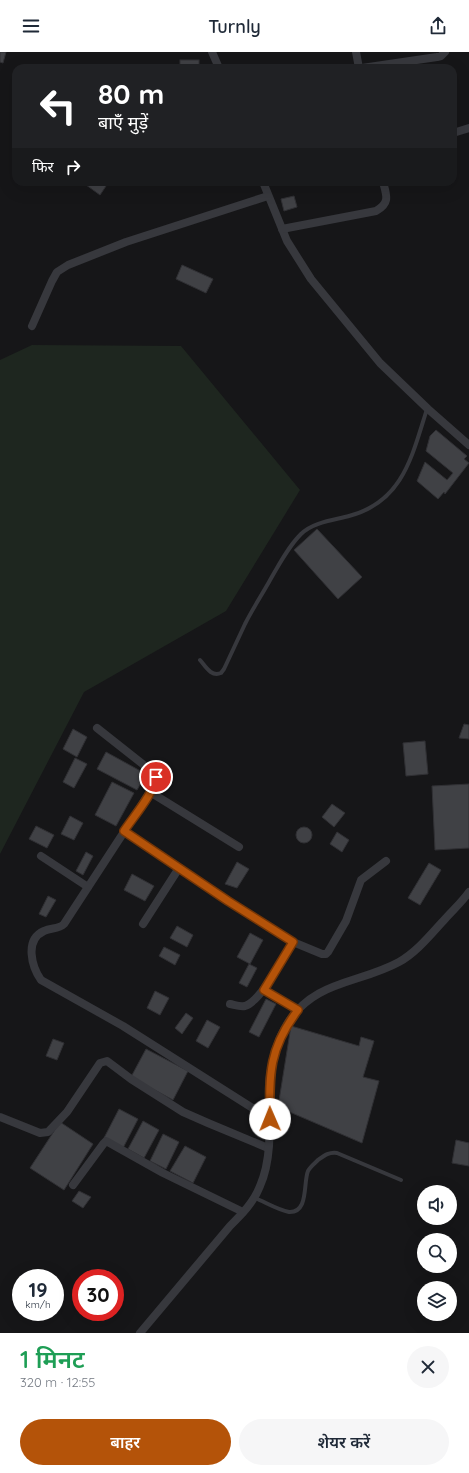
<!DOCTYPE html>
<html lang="hi">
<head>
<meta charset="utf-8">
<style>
	body { margin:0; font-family:Quicksand,"Noto Sans Devanagari",sans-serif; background:#f6f6f7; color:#1f2937; height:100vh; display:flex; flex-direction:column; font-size:15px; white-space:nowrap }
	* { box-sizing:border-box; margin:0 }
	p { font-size:13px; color:#747a83 }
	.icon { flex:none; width:22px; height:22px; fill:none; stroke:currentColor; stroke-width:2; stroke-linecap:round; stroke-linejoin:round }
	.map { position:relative; height:1281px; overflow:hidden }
	.details { display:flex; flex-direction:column; background:#fff; flex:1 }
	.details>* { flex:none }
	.banner { position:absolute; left:12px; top:12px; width:445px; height:122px; border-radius:12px; box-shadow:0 4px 16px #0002; background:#202124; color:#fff; overflow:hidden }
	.fabs { position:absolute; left:417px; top:1133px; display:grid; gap:8px }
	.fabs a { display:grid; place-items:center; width:40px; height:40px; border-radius:50%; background:#fff; box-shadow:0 4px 16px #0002; font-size:20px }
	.speed { position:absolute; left:12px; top:1217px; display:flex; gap:8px; font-size:20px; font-weight:700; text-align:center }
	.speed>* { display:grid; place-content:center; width:52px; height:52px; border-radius:50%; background:#fff; box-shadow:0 4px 16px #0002; line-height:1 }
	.speed small { font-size:10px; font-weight:400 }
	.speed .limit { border:6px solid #d22; background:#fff; color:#111 }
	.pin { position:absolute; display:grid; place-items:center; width:34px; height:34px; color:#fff; margin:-17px; border:2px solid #fff; border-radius:50%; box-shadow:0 1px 4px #0007 }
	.me { position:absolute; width:44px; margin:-22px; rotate:359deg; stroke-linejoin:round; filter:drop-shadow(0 0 3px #0008) }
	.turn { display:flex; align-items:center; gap:14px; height:84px; padding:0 20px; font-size:18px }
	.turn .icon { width:52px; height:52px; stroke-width:2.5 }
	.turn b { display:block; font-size:28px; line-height:34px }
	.then { display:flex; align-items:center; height:38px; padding:0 20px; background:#0003; gap:8px; font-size:15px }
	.round { display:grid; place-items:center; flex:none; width:42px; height:42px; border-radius:21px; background:#f6f6f7 }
	.overview { display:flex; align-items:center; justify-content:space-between; height:68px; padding:0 20px }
	h1 { font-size:24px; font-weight:600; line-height:30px; color:#1e9e55 }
	.primary-button { display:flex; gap:8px; margin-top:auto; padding:8px 20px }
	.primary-button a { flex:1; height:46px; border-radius:24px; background:#b45309; color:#fff; font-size:16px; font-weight:600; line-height:46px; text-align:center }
	.primary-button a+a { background:#f6f6f7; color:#1f2937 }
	header { display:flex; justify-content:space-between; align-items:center; height:52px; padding:0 20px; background:#fff; font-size:18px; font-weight:600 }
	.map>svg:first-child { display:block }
	.green { fill:#1e261f }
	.building { fill:#404145; stroke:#303034 }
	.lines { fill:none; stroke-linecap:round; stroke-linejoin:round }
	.lane { stroke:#37383d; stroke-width:4 }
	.street { stroke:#37383d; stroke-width:8 }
	.route-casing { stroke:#753606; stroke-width:10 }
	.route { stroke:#b45309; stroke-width:7 }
</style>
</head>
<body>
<header><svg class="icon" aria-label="menu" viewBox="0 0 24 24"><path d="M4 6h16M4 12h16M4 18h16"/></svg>Turnly<svg class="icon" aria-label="share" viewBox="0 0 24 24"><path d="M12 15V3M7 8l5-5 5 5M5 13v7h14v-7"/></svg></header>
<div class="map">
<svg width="469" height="1281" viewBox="0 0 469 1281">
	<rect width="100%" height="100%" fill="#161618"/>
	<!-- green -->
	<polygon class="green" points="32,293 181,294 300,438 226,559 84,640 0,802 0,308"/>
	<!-- building -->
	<g class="building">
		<polygon points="0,0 6,0 3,11 0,10"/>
		<rect x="180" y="8" width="19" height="8"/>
		<polygon points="82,130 101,130 106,134 100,143"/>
		<polygon points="294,144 297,155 284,159 281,147"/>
		<polygon points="182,213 213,227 206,241 176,227"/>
		<polygon points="436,378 467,404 464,407 469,411 445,442 444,440 438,447 417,429 425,410 447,428 453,421 426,399 430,384"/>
		<polygon points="317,477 362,525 338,547 294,498"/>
		<polygon points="464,672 469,673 469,687 459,686"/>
		<polygon points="73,677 87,685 77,705 63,697"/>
		<polygon points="425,689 428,722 406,724 403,691"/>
		<polygon points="106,700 146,722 137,738 97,717"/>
		<polygon points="75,706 87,712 74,736 63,730"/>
		<polygon points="112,730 134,741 116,774 95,763"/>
		<polygon points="469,732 469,796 435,798 432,734"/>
		<polygon points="332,752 345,761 334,775 322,765"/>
		<polygon points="70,764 83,771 74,788 61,782"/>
		<polygon points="36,774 54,783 47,796 29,787"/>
		<circle cx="304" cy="783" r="8"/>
		<polygon points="337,780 349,788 342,800 330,792"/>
		<polygon points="86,800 93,804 83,823 76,819"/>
		<polygon points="237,810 249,817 237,836 225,832"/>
		<polygon points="429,811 441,818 420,853 408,846"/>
		<polygon points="132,822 154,834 145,849 124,838"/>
		<polygon points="48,844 56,848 46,865 39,862"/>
		<polygon points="177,874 193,883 187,895 170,886"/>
		<polygon points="250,881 263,888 250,912 237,905"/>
		<polygon points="164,895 180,903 175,913 159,904"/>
		<polygon points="249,912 257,916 247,935 239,931"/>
		<polygon points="155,939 169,946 160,963 147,956"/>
		<polygon points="266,947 276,952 259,985 249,980"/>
		<polygon points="186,961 193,966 182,982 175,976"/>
		<polygon points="207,968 220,975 208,996 196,989"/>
		<polygon points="291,974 359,994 361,985 374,989 363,1025 379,1029 362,1091 278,1055"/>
		<polygon points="53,987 64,991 57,1008 46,1004"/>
		<polygon points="146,997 188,1019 173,1048 131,1025"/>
		<polygon points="119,1057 138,1067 123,1096 104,1086"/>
		<polygon points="143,1069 159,1078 144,1106 128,1097"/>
		<polygon points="60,1070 93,1092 64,1138 30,1116"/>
		<polygon points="163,1082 179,1090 166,1117 150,1109"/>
		<polygon points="456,1088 469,1091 469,1114 452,1111"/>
		<polygon points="185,1094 206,1105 193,1131 170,1119"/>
		<polygon points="79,1139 91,1145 83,1156 72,1149"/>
	</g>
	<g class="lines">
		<!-- lane -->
		<g class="lane">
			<path d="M200,608C206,615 211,625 221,621L224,617C231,602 238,587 245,572C252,558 261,544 269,530C278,514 288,495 301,482C313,470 334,468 349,464C403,450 412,404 427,357"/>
			<path d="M255,1146C265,1150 278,1158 289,1160C309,1161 303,1131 308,1119C310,1115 314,1112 318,1108C325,1103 329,1100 337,1101L401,1128"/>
		</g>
		<!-- street -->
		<g class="street">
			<polyline points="212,0 219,16"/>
			<polyline points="356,0 359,16"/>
			<polyline points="362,16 437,5 441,4 445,0"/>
			<polyline points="453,81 469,76"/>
			<polyline points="263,130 287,189 311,227 380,311 428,357 469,393"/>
			<path d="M282,177L376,159C390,151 387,144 383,130"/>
			<polyline points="32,274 52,229 57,220 68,213 126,190 268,144"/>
			<path d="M97,676L154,721L156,727L150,740L64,872C58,878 51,875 44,879C24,888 32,915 41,928L123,974L270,1067"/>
			<polyline points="150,740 239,795"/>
			<polyline points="124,779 228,849 293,890 322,902 326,902 328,900 346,869 361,828 386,809"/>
			<polyline points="41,804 88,835"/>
			<polyline points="143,872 179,816"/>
			<polyline points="264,938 298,958"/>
			<path d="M230,952C235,953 240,955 245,954C261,949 284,905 293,890"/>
			<polyline points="0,1065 40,1081 48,1080 67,1060 100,1011 107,1009 131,1027 183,1060 208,1071 268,1096"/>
			<polyline points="73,1133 104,1091 106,1089 163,1121 243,1160"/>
			<path d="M140,1281L230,1174C242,1162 254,1150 260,1134C271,1109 270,1079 269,1053C269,1043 268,1033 270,1023C272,1005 278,987 287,972C314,928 359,932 399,910C417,900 431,882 445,867C453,858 462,850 469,840"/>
		</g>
	</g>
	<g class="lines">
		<!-- route casing -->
		<g class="route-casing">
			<path id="route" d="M156,725C154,741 134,764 124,779L228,849L293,890L264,938L298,958C269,996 269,1022 270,1067"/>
		</g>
		<!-- route -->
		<use href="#route" class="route"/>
	</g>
</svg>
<div class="fabs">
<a><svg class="icon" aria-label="sound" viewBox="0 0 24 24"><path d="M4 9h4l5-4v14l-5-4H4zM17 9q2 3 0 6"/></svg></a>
<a><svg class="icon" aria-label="search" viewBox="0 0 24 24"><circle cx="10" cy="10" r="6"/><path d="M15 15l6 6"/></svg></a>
<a><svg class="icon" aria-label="layers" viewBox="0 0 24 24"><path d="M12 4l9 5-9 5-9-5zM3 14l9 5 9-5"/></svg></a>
</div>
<div class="speed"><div>19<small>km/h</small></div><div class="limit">30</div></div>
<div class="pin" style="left:156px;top:725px;background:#d93025"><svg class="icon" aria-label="arrive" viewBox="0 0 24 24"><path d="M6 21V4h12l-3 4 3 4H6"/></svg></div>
<svg class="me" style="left:270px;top:1067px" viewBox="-20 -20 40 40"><circle r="19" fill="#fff"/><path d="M0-13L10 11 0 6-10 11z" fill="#b45309"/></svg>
<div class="banner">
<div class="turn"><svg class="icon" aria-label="left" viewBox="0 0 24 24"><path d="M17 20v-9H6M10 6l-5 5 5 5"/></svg><div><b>80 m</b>बाएँ मुड़ें</div></div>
<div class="then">फिर<svg class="icon" aria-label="right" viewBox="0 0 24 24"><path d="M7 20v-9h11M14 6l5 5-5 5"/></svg></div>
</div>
</div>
<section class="details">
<div class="overview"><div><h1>1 मिनट</h1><p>320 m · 12:55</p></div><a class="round"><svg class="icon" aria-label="close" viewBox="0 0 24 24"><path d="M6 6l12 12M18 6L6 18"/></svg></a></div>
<div class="primary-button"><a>बाहर</a><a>शेयर करें</a></div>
</section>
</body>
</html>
